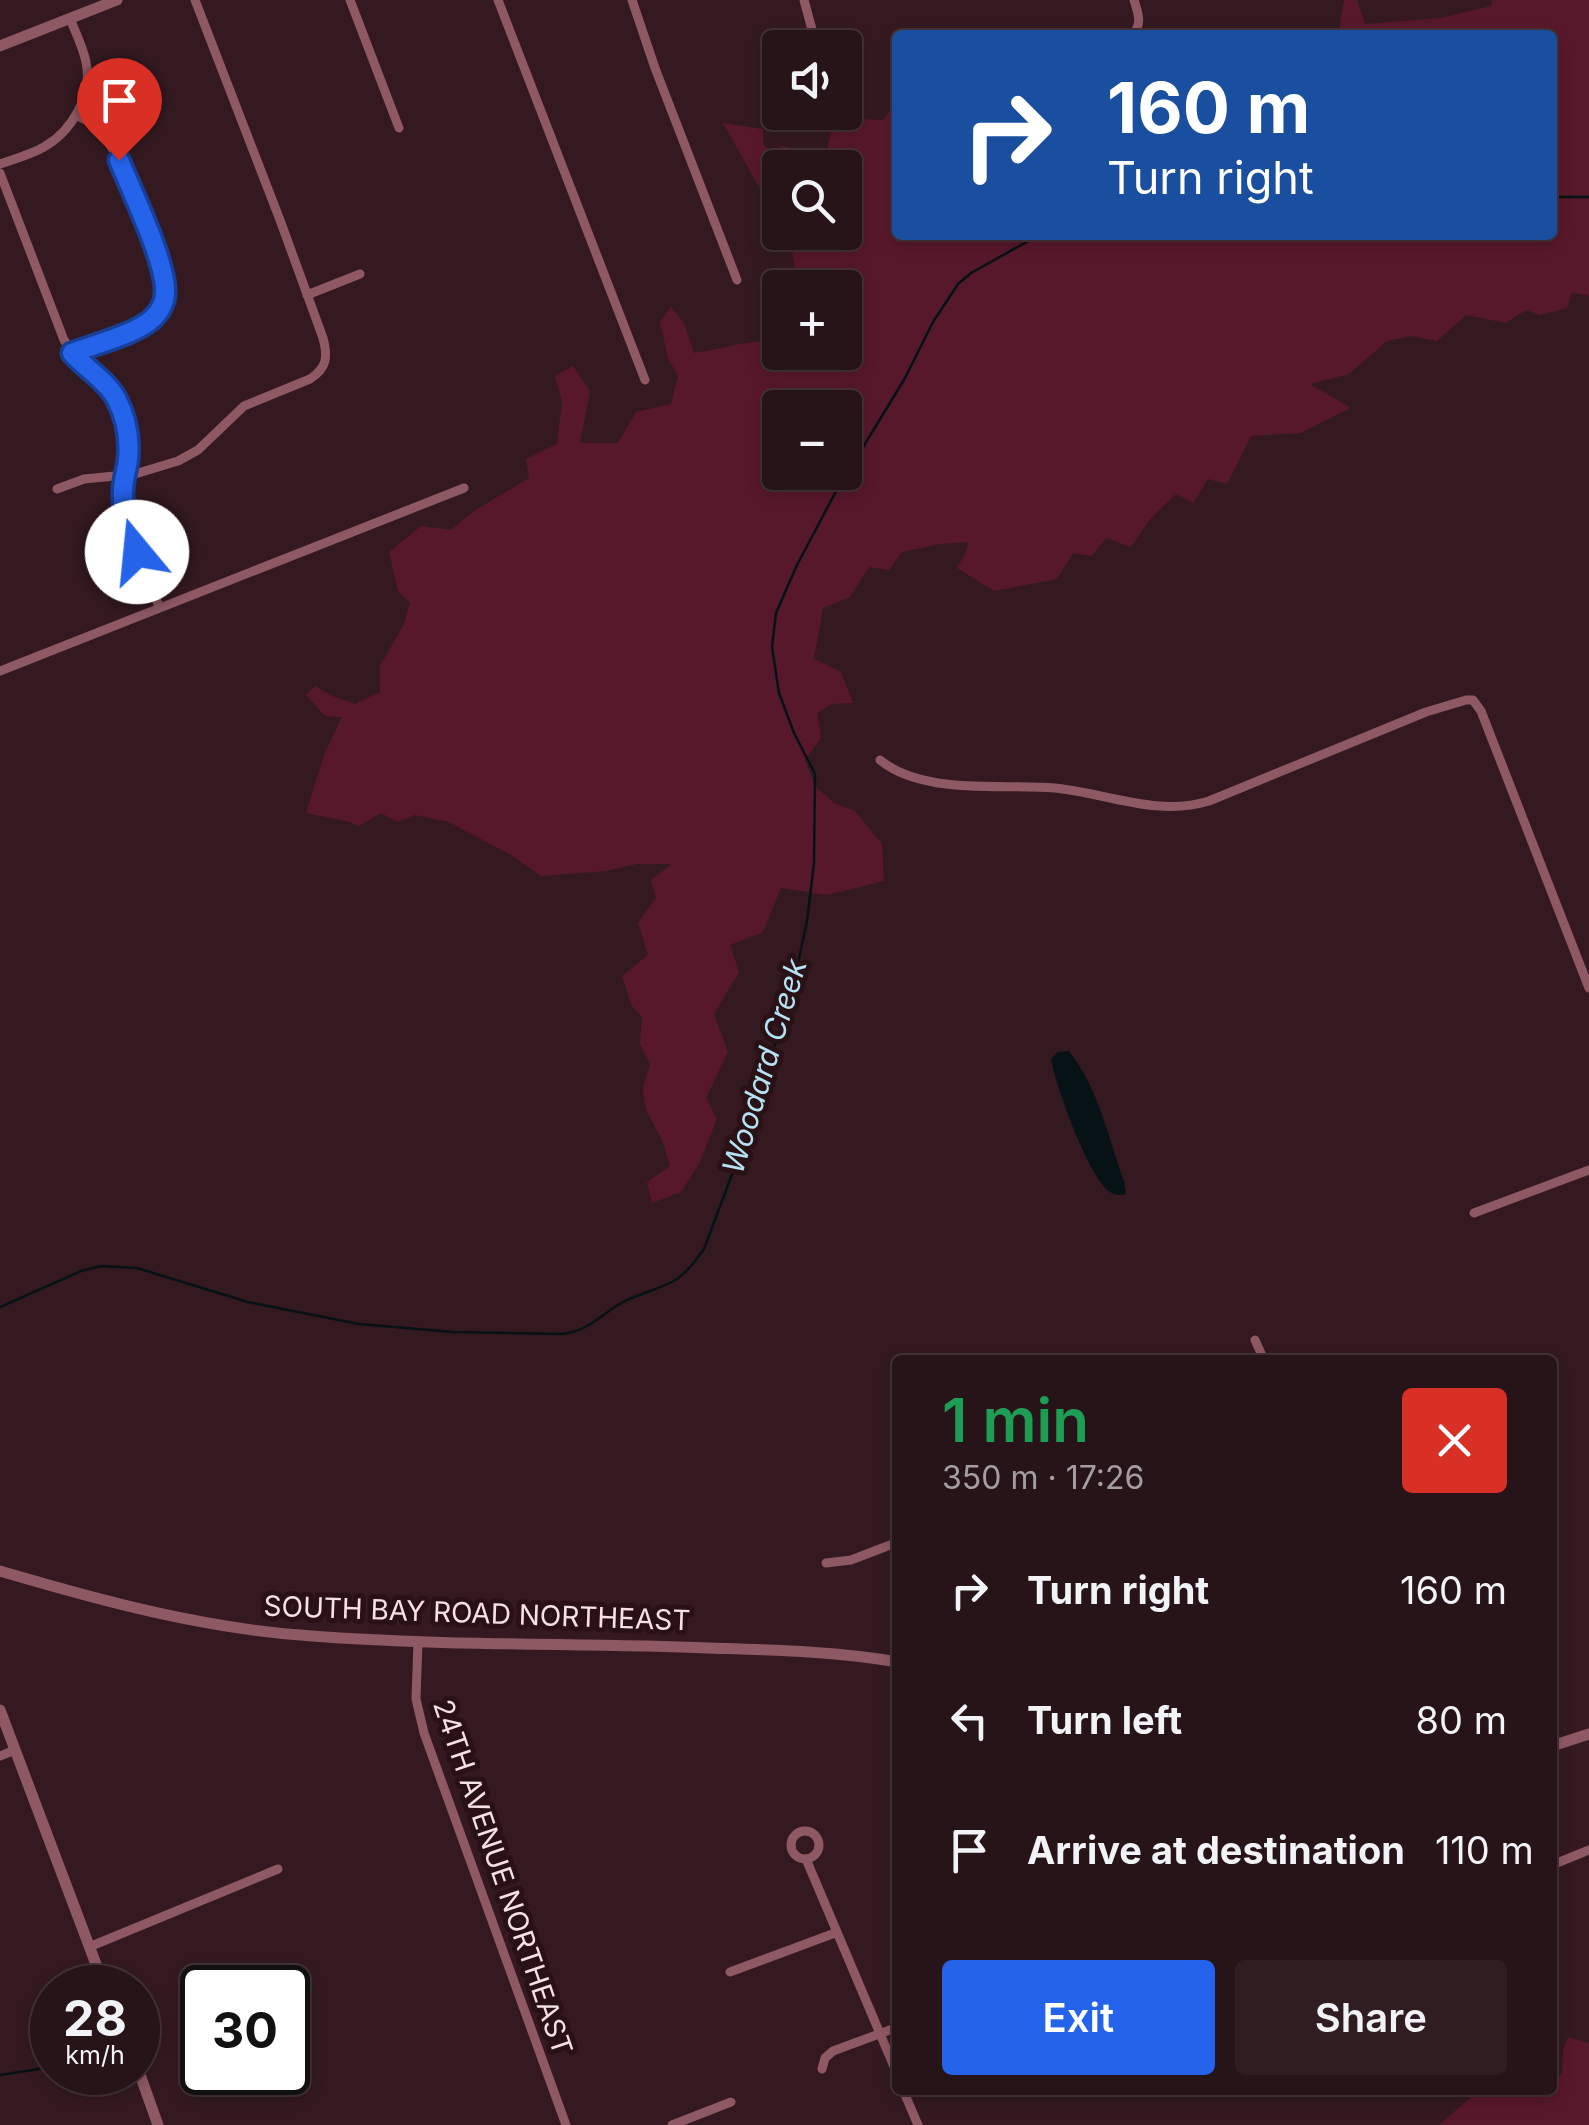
<!DOCTYPE html>
<html lang="en">
<head>
<meta charset="utf-8">
<style>
	body { margin:0; font-family:Inter,sans-serif; background:#2f1d21; color:#f1f3f6; height:100vh; display:flex; flex-direction:column; font-size:38px; white-space:nowrap }
	* { box-sizing:border-box; margin:0 }
	p { font-size:32px; color:#a49ea2 }
	.icon { flex:none; width:55px; height:55px; fill:none; stroke:currentColor; stroke-width:2; stroke-linecap:round; stroke-linejoin:round }
	.map { position:relative; flex:1; overflow:hidden }
	.drawer { position:absolute; left:892px; top:1355px; width:665px; height:740px; display:flex; flex-direction:column; background:#271418; border-radius:10px; box-shadow:0 5px 15px #0003,0 0 0 2px #433337 }
	.drawer>* { flex:none }
	.top-card { position:absolute; left:892px; top:30px; width:665px; height:210px; border-radius:10px; box-shadow:0 5px 15px #0003,0 0 0 2px #433337; background:#1a4fa0; color:#fff; overflow:hidden }
	.tools { position:absolute; left:762px; top:30px; display:grid; gap:20px }
	.tools a { display:grid; place-items:center; width:100px; height:100px; border-radius:10px; background:#271418; box-shadow:0 5px 15px #0003,0 0 0 2px #433337; font-size:50px }
	.speed { position:absolute; left:30px; top:1965px; display:flex; gap:20px; font-size:50px; font-weight:700; text-align:center }
	.speed>* { display:grid; place-content:center; width:130px; height:130px; border-radius:50%; background:#271418; box-shadow:0 5px 15px #0003,0 0 0 2px #433337; line-height:1 }
	.speed small { font-size:25px; font-weight:400 }
	.speed .limit { border:5px solid #111; border-radius:15px; background:#fff; color:#111 }
	.pin { position:absolute; display:grid; place-items:center; width:85px; height:85px; color:#fff; margin:-102px -42px; border-radius:50% 50% 50% 0; rotate:-45deg; box-shadow:0 0 10px #0007 }
	.pin .icon { rotate:45deg }
	.me { position:absolute; width:110px; margin:-55px; rotate:343deg; stroke-linejoin:round; filter:drop-shadow(0 0 8px #0008) }
	.turn { display:flex; align-items:center; gap:35px; height:210px; padding:0 50px; font-size:45px }
	.turn .icon { width:130px; height:130px; stroke-width:2.5 }
	.turn b { display:block; font-size:70px; line-height:85px }
	.round { display:grid; place-items:center; flex:none; width:105px; height:105px; border-radius:10px; background:#2f1d21 }
	.overview { display:flex; align-items:center; justify-content:space-between; height:170px; padding:0 50px }
	h1 { font-size:60px; font-weight:600; line-height:75px; color:#1e9e55 }
	.primary-button { display:flex; gap:20px; margin-top:auto; padding:20px 50px }
	.primary-button a { flex:1; height:115px; border-radius:10px; background:#2563eb; color:#fff; font-size:40px; font-weight:600; line-height:115px; text-align:center }
	.primary-button a+a { background:#2f1d21; color:#f1f3f6 }
	ul { padding:0; list-style:none }
	li { display:flex; align-items:center; gap:30px; height:130px; padding:0 50px }
	li div { flex:1 }
	li b { display:block; font-size:38px }
	li em { font-style:normal }
	.map>svg:first-child { display:block }
	.green { fill:#58182b; fill-rule:evenodd }
	.water { fill:#061216 }
	.lines { fill:none; stroke-linecap:round; stroke-linejoin:round }
	.stream { stroke:#061216; stroke-width:2.5 }
	.minor { stroke:#8f5964; stroke-width:9 }
	.tertiary { stroke:#8f5964; stroke-width:11 }
	.route-casing { stroke:#184099; stroke-width:25 }
	.route { stroke:#2563eb; stroke-width:18 }
	.labels { text-anchor:middle; dominant-baseline:central; stroke-width:10; stroke-linejoin:round; paint-order:stroke }
	.street-label { font-size:28px; fill:#f4e2e5; stroke:#291116 }
	.water-label { font-size:30px; font-style:italic; fill:#b5e3f4; stroke:#291116 }
</style>
</head>
<body>
<div class="map">
<svg width="1589" height="2125" viewBox="0 0 1589 2125">
	<rect width="100%" height="100%" fill="#341a20"/>
	<!-- green -->
	<g class="green">
		<path d="M1344,0H1357L1365,24L1441,18L1491,6L1492,0H1589V296L1572,292L1567,308L1540,315L1526,310L1506,323L1466,315L1437,341L1411,336L1387,341L1349,374L1310,384L1351,408L1301,433L1251,436L1227,484L1208,479L1193,503L1176,494L1151,518L1131,547L1106,538L1092,556L1073,553L1057,579L994,591L957,568L965,554L969,542L940,544L902,552L889,570L869,567L850,597L823,608L814,659L841,672L853,703L832,704L817,713L821,738L805,760L815,786L834,803L855,811L882,844L884,881L827,895L781,888L763,932L730,945L739,972L714,1014L728,1052L706,1098L717,1119L699,1164L681,1192L652,1203L647,1182L670,1166L663,1142L646,1110L643,1088L650,1064L640,1044L642,1017L632,1006L622,976L648,955L638,923L656,898L651,880L672,864H637L606,871L541,876L511,855L449,822L415,815L398,822L381,813L359,826L346,821L306,813L324,755L342,717L325,716L306,695L315,686L332,696L355,704L380,692V666L403,626L410,603L398,591L389,552L421,526L451,530L474,511L529,478L526,459L557,444L562,401L555,376L573,366L590,391L580,443H618L636,412L671,404L678,376L668,358L660,322L671,307L684,323L694,353C718,350 742,342 766,341L780,326V352H845V288L787,287L795,274L792,250L780,233L845,232V168H780V230L776,210L763,194L723,123L763,129V143L778,161L780,146L826,154L833,123L855,119L883,120L897,99L898,235H1552V35H1336L1339,31ZM780,408H845V472H780Z"/>
		<polygon points="1568,2037 1589,2043 1589,2125 1439,2125 1470,2098 1500,2090 1552,2090 1553,2079 1562,2074 1563,2051"/>
	</g>
	<!-- water -->
	<path class="water" d="M1069,1051C1099,1089 1108,1137 1124,1181L1126,1194C1119,1195 1117,1196 1110,1192C1089,1179 1055,1084 1051,1059L1058,1052Z"/>
	<g class="lines">
		<!-- stream -->
		<g class="stream">
			<polyline points="1552,197 1589,197"/>
			<path d="M0,1307L81,1271L101,1266L137,1268L248,1302L359,1324L453,1332L561,1334C591,1331 600,1314 625,1301C641,1293 661,1289 677,1279C688,1271 696,1260 704,1249L737,1161L792,992L807,921L814,863L815,774L794,733L779,693L772,647L776,613L797,565L834,495L905,378L933,322L958,284L971,273L1039,235"/>
			<polyline points="0,2075 52,2067"/>
		</g>
		<!-- minor -->
		<g class="minor">
			<polyline points="350,0 399,128"/>
			<polyline points="498,0 645,380"/>
			<polyline points="632,0 655,68 737,280"/>
			<polyline points="804,0 817,48"/>
			<path d="M1132,35C1143,24 1138,13 1134,0"/>
			<path d="M0,164C14,159 30,155 44,147C72,131 93,95 86,62C83,47 75,32 70,18"/>
			<path d="M0,173L64,340C82,371 114,382 125,419C133,448 121,475 123,504C125,538 146,574 159,606"/>
			<polyline points="307,295 360,274"/>
			<path d="M72,353C97,343 153,331 164,303C173,280 125,168 110,145C102,132 91,120 76,116"/>
			<path d="M57,489L84,479L135,474L178,461L198,450L244,406L310,379C327,368 328,357 323,338L280,220L195,0"/>
			<polyline points="0,671 464,488"/>
			<path d="M880,760C897,774 917,779 938,783C976,789 1016,785 1055,788C1106,793 1157,817 1209,801L1426,712L1466,700H1473L1481,711L1589,988"/>
			<polyline points="1474,1213 1589,1170"/>
			<polyline points="1255,1340 1264,1360"/>
			<polyline points="826,1563 851,1560 898,1542"/>
			<polyline points="418,1641 416,1699 424,1733 566,2125"/>
			<polyline points="0,1756 15,1750"/>
			<circle cx="805" cy="1845" r="14"/>
			<polyline points="806,1859 898,2076"/>
			<polyline points="1552,1865 1589,1850"/>
			<polyline points="89,1947 278,1869"/>
			<polyline points="730,1972 835,1933"/>
			<polyline points="822,2069 825,2058 833,2051 898,2027"/>
			<polyline points="903,2090 918,2125"/>
			<polyline points="672,2125 731,2102"/>
		</g>
		<!-- tertiary -->
		<g class="tertiary">
			<polyline points="0,46 117,0"/>
			<path d="M0,1571C102,1601 205,1629 312,1636C444,1646 576,1643 708,1648C771,1650 835,1651 898,1662"/>
			<polyline points="0,1710 105,1988"/>
			<polyline points="1552,1746 1589,1734"/>
			<polyline points="138,2069 158,2125"/>
		</g>
	</g>
	<g class="lines">
		<!-- route casing -->
		<g class="route-casing">
			<path id="route" d="M119,160C131,190 167,264 165,293C165,303 159,313 151,320C133,335 95,344 72,353C85,368 106,380 116,398C126,417 130,438 128,459C127,470 123,480 123,491C122,513 129,532 137,552"/>
		</g>
		<!-- route -->
		<use href="#route" class="route"/>
	</g>
	<g class="labels">
		<!-- street labels -->
		<g class="street-label">
			<text transform="translate(477 1613) rotate(2)">SOUTH BAY ROAD NORTHEAST</text>
			<text transform="translate(503 1877) rotate(71)">24TH AVENUE NORTHEAST</text>
		</g>
		<!-- water labels -->
		<g class="water-label">
			<text transform="translate(764 1066) rotate(-73)">Woodard Creek</text>
		</g>
	</g>
</svg>
<div class="tools">
<a><svg class="icon" aria-label="sound" viewBox="0 0 24 24"><path d="M4 9h4l5-4v14l-5-4H4zM17 9q2 3 0 6"/></svg></a>
<a><svg class="icon" aria-label="search" viewBox="0 0 24 24"><circle cx="10" cy="10" r="6"/><path d="M15 15l6 6"/></svg></a>
<a>+</a>
<a>−</a>
</div>
<div class="speed"><div>28<small>km/h</small></div><div class="limit">30</div></div>
<div class="pin" style="left:119px;top:160px;background:#d93025"><svg class="icon" aria-label="arrive" viewBox="0 0 24 24"><path d="M6 21V4h12l-3 4 3 4H6"/></svg></div>
<svg class="me" style="left:137px;top:552px" viewBox="-20 -20 40 40"><circle r="19" fill="#fff"/><path d="M0-13L10 11 0 6-10 11z" fill="#2563eb"/></svg>
<div class="top-card">
<div class="turn"><svg class="icon" aria-label="right" viewBox="0 0 24 24"><path d="M7 20v-9h11M14 6l5 5-5 5"/></svg><div><b>160 m</b>Turn right</div></div>
</div>
<section class="drawer">
<div class="overview"><div><h1>1 min</h1><p>350 m · 17:26</p></div><a class="round" style="background:#d93025;color:#fff"><svg class="icon" aria-label="close" viewBox="0 0 24 24"><path d="M6 6l12 12M18 6L6 18"/></svg></a></div>
<ul>
<li><svg class="icon" aria-label="right" viewBox="0 0 24 24"><path d="M7 20v-9h11M14 6l5 5-5 5"/></svg><div><b>Turn right</b></div><em>160 m</em></li>
<li><svg class="icon" aria-label="left" viewBox="0 0 24 24"><path d="M17 20v-9H6M10 6l-5 5 5 5"/></svg><div><b>Turn left</b></div><em>80 m</em></li>
<li><svg class="icon" aria-label="arrive" viewBox="0 0 24 24"><path d="M6 21V4h12l-3 4 3 4H6"/></svg><div><b>Arrive at destination</b></div><em>110 m</em></li>
</ul>
<div class="primary-button"><a>Exit</a><a>Share</a></div>
</section>
</div>
</body>
</html>
